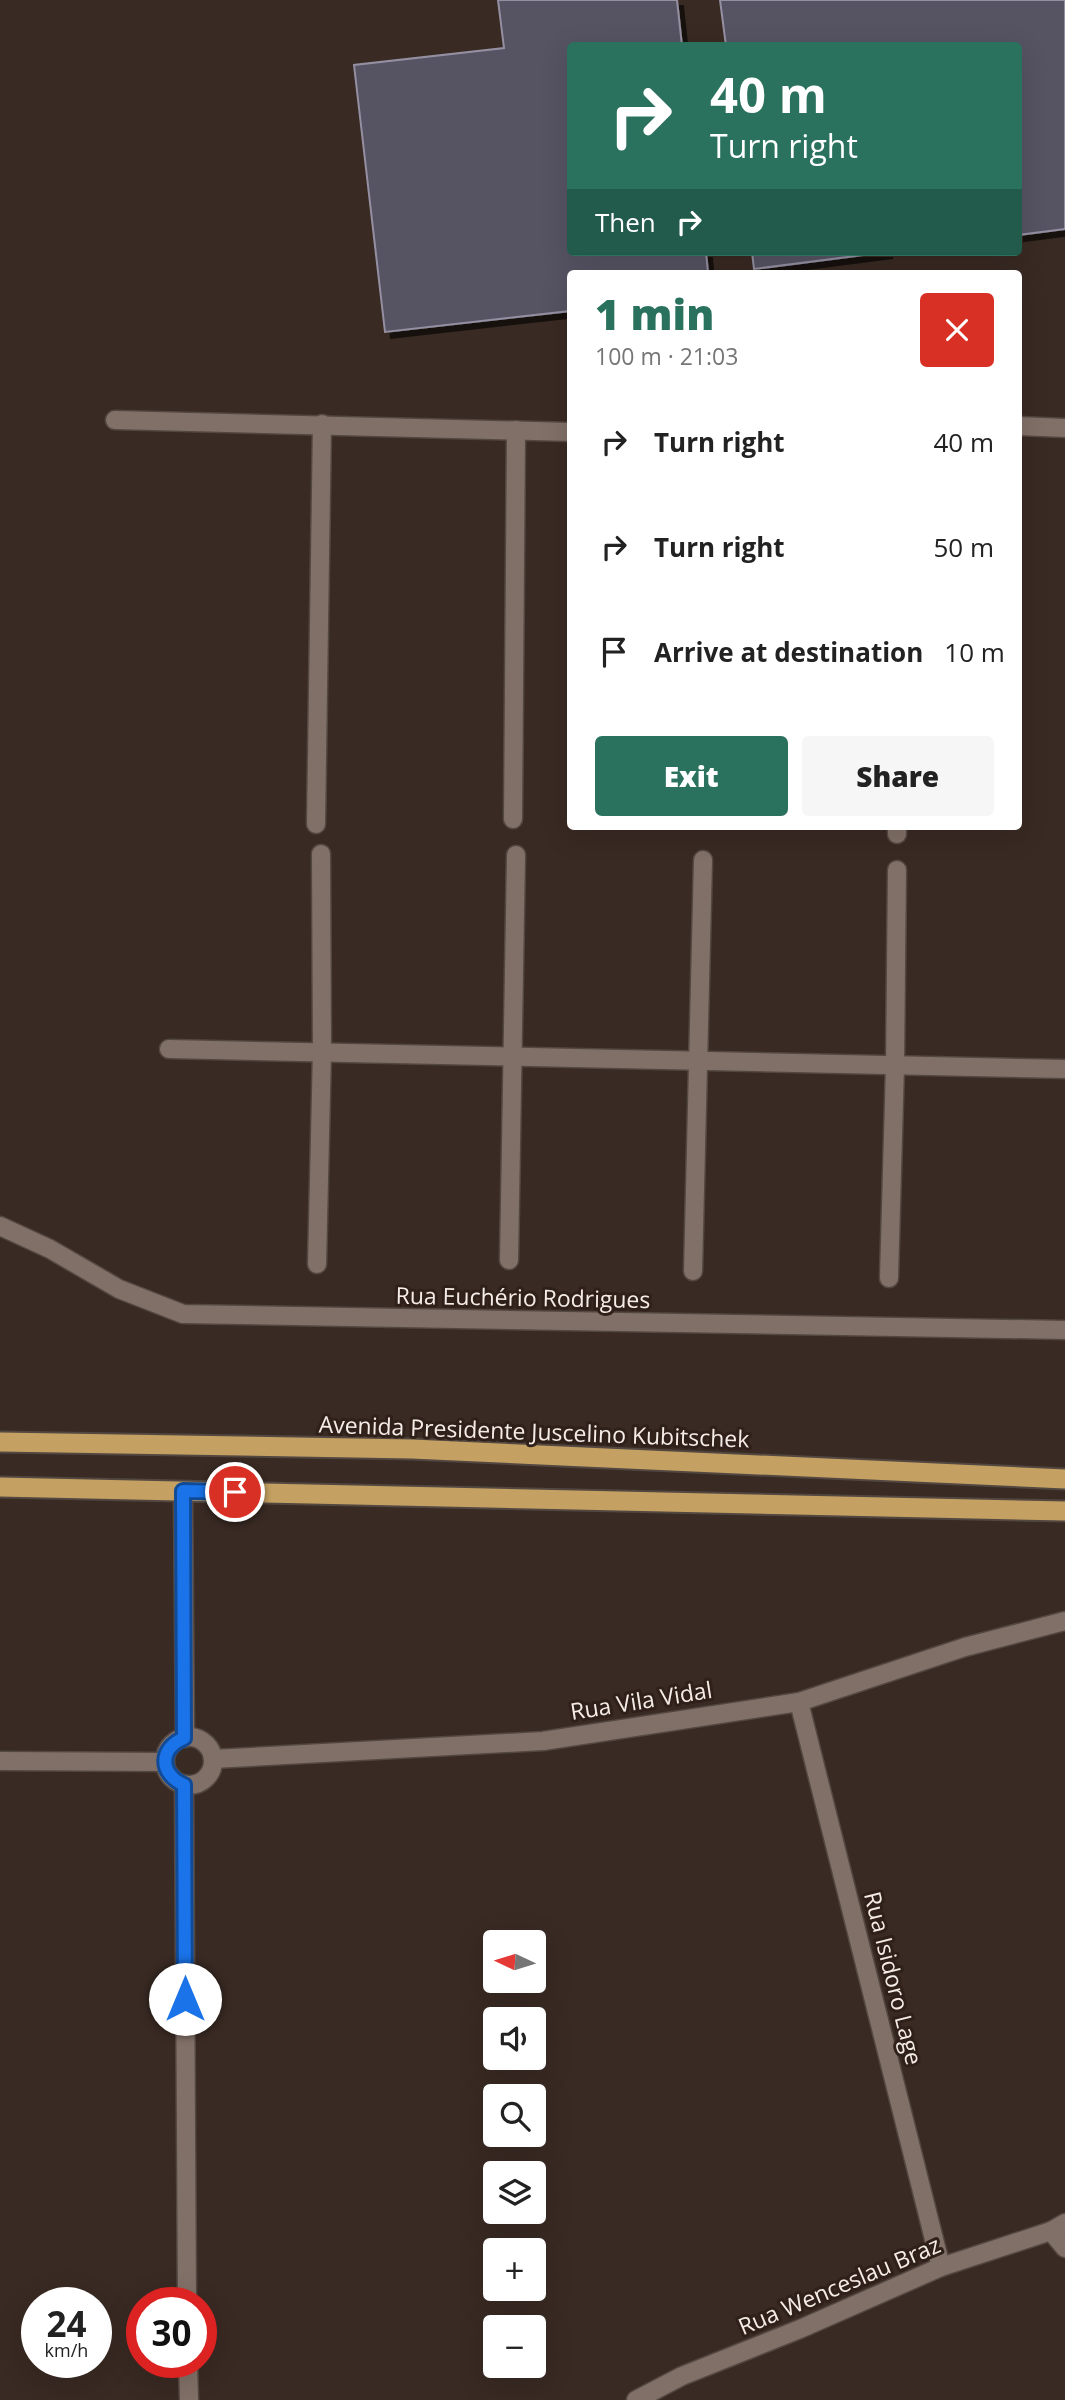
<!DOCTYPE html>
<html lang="en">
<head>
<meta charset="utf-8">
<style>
	body { margin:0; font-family:"Open Sans",sans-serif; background:#f6f6f6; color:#222; height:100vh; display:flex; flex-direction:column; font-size:26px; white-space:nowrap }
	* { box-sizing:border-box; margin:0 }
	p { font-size:23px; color:#767676 }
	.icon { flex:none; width:38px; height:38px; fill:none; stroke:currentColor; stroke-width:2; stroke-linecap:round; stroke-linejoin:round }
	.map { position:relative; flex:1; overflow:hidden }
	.drawer { position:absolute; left:567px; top:270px; width:455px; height:560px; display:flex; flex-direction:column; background:#fff; border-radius:7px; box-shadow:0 7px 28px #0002 }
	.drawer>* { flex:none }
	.banner { position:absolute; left:567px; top:42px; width:455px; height:214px; border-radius:7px; box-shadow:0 7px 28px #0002; background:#2b725e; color:#fff; overflow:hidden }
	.needle { width:46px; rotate:274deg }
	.tools { position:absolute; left:483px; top:1930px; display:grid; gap:14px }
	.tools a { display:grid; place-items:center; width:63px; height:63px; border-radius:7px; background:#fff; box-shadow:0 7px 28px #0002; font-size:35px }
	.speed { position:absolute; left:21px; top:2287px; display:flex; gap:14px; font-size:35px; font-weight:700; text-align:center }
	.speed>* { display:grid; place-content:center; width:91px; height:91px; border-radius:50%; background:#fff; box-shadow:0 7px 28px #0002; line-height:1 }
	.speed small { font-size:18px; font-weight:400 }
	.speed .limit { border:10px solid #d22; background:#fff; color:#111 }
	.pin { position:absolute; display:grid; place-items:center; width:60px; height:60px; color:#fff; margin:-30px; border:4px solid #fff; border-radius:50%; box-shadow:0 2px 7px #0007 }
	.me { position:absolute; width:77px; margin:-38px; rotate:0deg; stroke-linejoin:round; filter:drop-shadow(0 0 5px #0008) }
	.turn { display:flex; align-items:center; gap:24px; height:147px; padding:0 28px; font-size:32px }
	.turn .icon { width:91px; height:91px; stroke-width:2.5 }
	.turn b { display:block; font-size:49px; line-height:60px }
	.then { display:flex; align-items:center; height:66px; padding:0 28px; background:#0003; gap:14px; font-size:26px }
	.round { display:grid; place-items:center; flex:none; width:74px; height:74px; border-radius:7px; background:#f6f6f6 }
	.summary { display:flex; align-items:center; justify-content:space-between; height:119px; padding:0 28px }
	h1 { font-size:42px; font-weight:800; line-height:52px; color:#2b725e }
	.action { display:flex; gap:14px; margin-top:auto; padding:14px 28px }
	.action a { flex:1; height:80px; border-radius:7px; background:#2b725e; color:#fff; font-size:28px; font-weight:800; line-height:80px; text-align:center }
	.action a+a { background:#f6f6f6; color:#222 }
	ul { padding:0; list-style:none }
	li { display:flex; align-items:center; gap:21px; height:105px; padding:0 28px }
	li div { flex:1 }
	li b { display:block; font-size:26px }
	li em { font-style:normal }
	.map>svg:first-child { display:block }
	.building { fill:#565363; stroke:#9490a2; stroke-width:2; filter:url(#shadow) }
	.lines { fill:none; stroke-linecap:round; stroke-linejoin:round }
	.minor-casing { stroke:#534741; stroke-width:21 }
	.trunk-casing { stroke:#534741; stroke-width:23 }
	.minor { stroke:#817067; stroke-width:18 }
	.trunk { stroke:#c4a162; stroke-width:19 }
	.route-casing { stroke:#114b97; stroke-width:18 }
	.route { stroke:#1a73e8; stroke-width:12 }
	.labels { text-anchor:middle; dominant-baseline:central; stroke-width:6; stroke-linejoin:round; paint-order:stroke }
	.street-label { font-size:23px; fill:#f6ece7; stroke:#2f2019 }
</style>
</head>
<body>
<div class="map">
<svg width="1065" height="2400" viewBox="0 0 1065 2400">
	<defs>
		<filter id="shadow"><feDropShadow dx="6" dy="6" stdDeviation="0" flood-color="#0009"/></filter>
	</defs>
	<rect width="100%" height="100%" fill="#392a23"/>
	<!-- building -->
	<g class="building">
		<polygon points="498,0 677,0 682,46 570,46 570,252 706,252 708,273 570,273 570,311 385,332 354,65 504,48"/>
		<polygon points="720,0 1065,0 1065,229 1018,235 1018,46 726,46"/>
		<polygon points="752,252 887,252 754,269"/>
	</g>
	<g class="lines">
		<!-- minor casing -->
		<g class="minor-casing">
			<g id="minor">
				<polyline points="115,420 570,432"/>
				<polyline points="1018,426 1065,428"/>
				<polyline points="513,819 516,430"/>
				<polyline points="316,824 322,424"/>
				<polyline points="897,834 897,826"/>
				<polyline points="169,1049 1065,1069"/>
				<polyline points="0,1226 50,1249 119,1289 183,1314 1065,1330"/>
				<polyline points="509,1260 516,855"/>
				<polyline points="317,1264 322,1051 321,854"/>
				<polyline points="693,1271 703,860"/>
				<polyline points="889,1278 895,1065 897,870"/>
				<polyline points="183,1491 185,1738"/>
				<polyline points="799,1702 941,2267"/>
				<circle cx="189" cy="1761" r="24"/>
				<polyline points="213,1759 543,1741 799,1702 965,1647 1065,1621"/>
				<polyline points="0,1761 165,1762"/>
				<polyline points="184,1785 187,2303"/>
				<polyline points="1051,2231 1065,2248"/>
				<polyline points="188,2362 189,2400"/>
				<polyline points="636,2400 682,2376 800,2329 941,2267 1051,2231 1065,2223"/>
			</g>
		</g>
		<!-- trunk casing -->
		<g class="trunk-casing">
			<g id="trunk">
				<polyline points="0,1442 412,1449 1065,1479"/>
				<polyline points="0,1487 1065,1511"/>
			</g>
		</g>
		<!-- minor -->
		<use href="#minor" class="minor"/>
		<!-- trunk -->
		<use href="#trunk" class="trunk"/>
	</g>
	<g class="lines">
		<!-- route casing -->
		<g class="route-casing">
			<path id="route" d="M185,1999L184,1785C159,1773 159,1749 184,1738L183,1491L235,1492"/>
		</g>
		<!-- route -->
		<use href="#route" class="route"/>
	</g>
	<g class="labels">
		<!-- street labels -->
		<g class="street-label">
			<text transform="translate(523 1297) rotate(1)">Rua Euchério Rodrigues</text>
			<text transform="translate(534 1431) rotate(2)">Avenida Presidente Juscelino Kubitschek</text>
			<text transform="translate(641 1700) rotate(-9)">Rua Vila Vidal</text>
			<text transform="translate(894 1978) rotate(76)">Rua Isidoro Lage</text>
			<text transform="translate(839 2285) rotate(-23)">Rua Wenceslau Braz</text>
		</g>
	</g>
</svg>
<div class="tools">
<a><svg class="needle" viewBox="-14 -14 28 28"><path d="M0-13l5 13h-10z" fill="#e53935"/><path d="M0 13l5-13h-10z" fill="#767676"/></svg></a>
<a><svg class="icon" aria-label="sound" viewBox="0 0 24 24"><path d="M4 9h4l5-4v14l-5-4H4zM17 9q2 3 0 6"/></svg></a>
<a><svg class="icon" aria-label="search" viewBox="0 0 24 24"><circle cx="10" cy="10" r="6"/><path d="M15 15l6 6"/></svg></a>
<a><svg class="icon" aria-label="layers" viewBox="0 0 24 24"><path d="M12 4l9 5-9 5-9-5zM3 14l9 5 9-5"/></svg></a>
<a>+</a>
<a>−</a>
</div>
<div class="speed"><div>24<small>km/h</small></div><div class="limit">30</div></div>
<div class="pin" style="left:235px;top:1492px;background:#d93025"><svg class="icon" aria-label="arrive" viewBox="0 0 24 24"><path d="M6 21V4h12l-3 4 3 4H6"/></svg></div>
<svg class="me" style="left:185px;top:1999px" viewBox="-20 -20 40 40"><circle r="19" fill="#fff"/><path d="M0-13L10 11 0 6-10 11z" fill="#1a73e8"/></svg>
<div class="banner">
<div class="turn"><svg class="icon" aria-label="right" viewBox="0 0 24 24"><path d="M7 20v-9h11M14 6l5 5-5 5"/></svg><div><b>40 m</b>Turn right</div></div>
<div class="then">Then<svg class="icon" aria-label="right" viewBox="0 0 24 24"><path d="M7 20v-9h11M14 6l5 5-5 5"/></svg></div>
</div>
<section class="drawer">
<div class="summary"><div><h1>1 min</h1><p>100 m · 21:03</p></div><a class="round" style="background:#d93025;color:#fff"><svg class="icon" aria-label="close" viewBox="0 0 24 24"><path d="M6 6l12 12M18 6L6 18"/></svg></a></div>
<ul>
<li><svg class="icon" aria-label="right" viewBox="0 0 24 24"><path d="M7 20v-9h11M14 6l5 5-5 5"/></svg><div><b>Turn right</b></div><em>40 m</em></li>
<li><svg class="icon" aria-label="right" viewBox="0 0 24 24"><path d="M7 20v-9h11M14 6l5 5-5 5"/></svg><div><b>Turn right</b></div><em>50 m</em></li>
<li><svg class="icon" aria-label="arrive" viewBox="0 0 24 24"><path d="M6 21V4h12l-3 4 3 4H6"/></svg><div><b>Arrive at destination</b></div><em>10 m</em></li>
</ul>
<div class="action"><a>Exit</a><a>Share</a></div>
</section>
</div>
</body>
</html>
